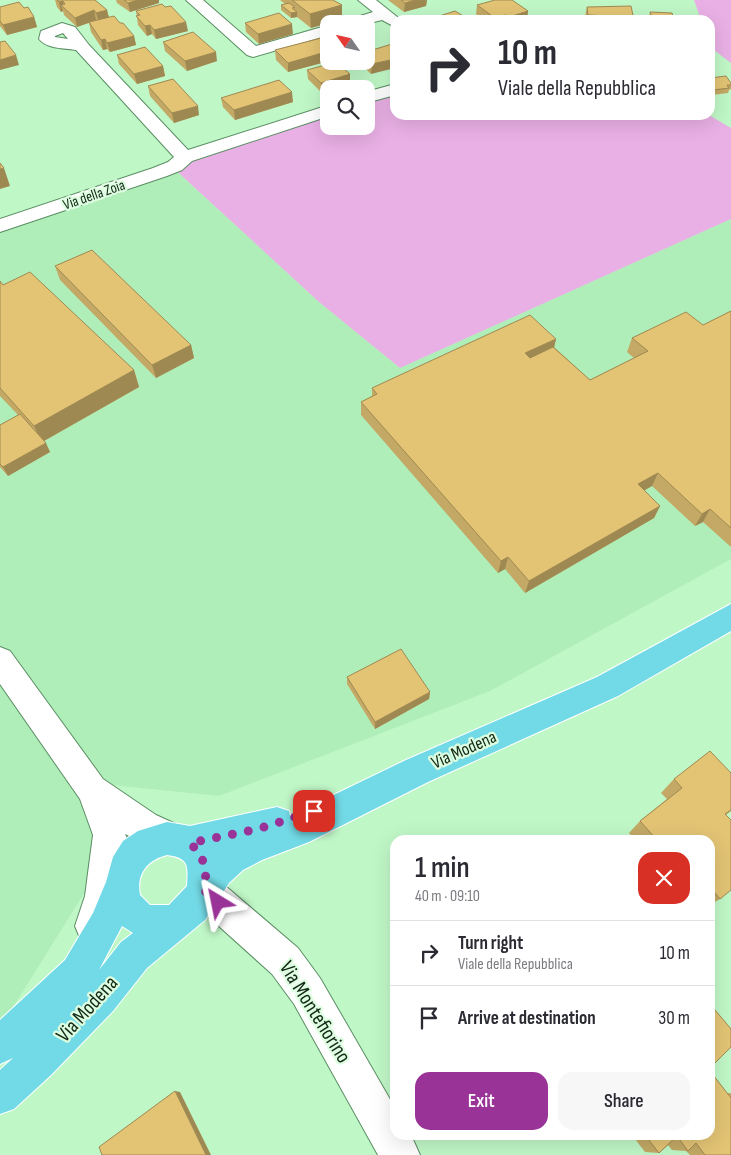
<!DOCTYPE html>
<html lang="en">
<head>
<meta charset="utf-8">
<style>
	body { margin:0; font-family:"Sofia Sans Condensed",sans-serif; background:#f7f7f7; color:#2b2b33; height:100vh; display:flex; flex-direction:column; font-size:19px; white-space:nowrap }
	* { box-sizing:border-box; margin:0 }
	p { font-size:16px; color:#7c7c81 }
	.icon { flex:none; width:28px; height:28px; fill:none; stroke:currentColor; stroke-width:2; stroke-linecap:round; stroke-linejoin:round }
	.map { position:relative; flex:1; overflow:hidden }
	.details { position:absolute; left:390px; top:835px; width:325px; height:305px; display:flex; flex-direction:column; background:#fff; border-radius:15px; box-shadow:0 5px 20px #0002 }
	.details>* { flex:none }
	.hud { position:absolute; left:390px; top:15px; width:325px; height:105px; border-radius:15px; box-shadow:0 5px 20px #0002; background:#fff; color:#2b2b33; overflow:hidden }
	.needle { width:32px; rotate:304deg }
	.fabs { position:absolute; left:320px; top:15px; display:grid; gap:10px }
	.fabs a { display:grid; place-items:center; width:55px; height:55px; border-radius:10px; background:#fff; box-shadow:0 5px 20px #0002; font-size:25px }
	.pin { position:absolute; display:grid; place-items:center; width:42px; height:42px; color:#fff; margin:-21px; border-radius:10px; box-shadow:0 2px 8px #0006 }
	.me { position:absolute; width:55px; margin:-28px; rotate:325deg; stroke-linejoin:round; filter:drop-shadow(0 0 4px #0008) }
	.turn { display:flex; align-items:center; gap:18px; height:105px; padding:0 25px; font-size:22px }
	.turn .icon { width:65px; height:65px; stroke-width:2.5 }
	.turn b { display:block; font-size:35px; line-height:42px }
	.round { display:grid; place-items:center; flex:none; width:52px; height:52px; border-radius:15px; background:#f7f7f7 }
	.headline { display:flex; align-items:center; justify-content:space-between; height:85px; padding:0 25px }
	h1 { font-size:30px; font-weight:600; line-height:38px }
	.primary-button { display:flex; gap:10px; margin-top:auto; padding:10px 25px }
	.primary-button a { flex:1; height:58px; border-radius:15px; background:#993398; color:#fff; font-size:20px; font-weight:600; line-height:58px; text-align:center }
	.primary-button a+a { background:#f7f7f7; color:#2b2b33 }
	ul { padding:0; list-style:none }
	li { display:flex; align-items:center; gap:15px; height:65px; padding:0 25px; border-top:1px solid #e1e1e2 }
	li div { flex:1 }
	li b { display:block; font-size:19px }
	li em { font-style:normal }
	.map>svg:first-child { display:block }
	.built { fill:#b0eeb9 }
	.green { fill:#e9b0e5 }
	.lines { fill:none; stroke-linecap:round; stroke-linejoin:round }
	.minor-casing { stroke:#5a8e63; stroke-width:2 }
	.major-casing { stroke:#fff; stroke-width:2 }
	.minor { fill:#fff; fill-rule:evenodd }
	.major { fill:#72dae6; fill-rule:evenodd }
	.wall { fill:#c3a965 }
	.shaded-wall { fill:#9f8952 }
	.building { fill:#e3c475; stroke:#9f8952 }
	.route { stroke:#993398; stroke-width:9; stroke-dasharray:0 16.2 }
	.labels { text-anchor:middle; dominant-baseline:central; stroke-width:4.5; stroke-linejoin:round; paint-order:stroke }
	.far-street-label { font-size:15px; fill:#132816; stroke:#defee1 }
	.street-label { font-size:18px; fill:#132816; stroke:#defee1 }
	.near-street-label { font-size:21px; fill:#132816; stroke:#defee1 }
</style>
</head>
<body>
<div class="map">
<svg width="731" height="1155" viewBox="0 0 731 1155">
	<rect width="100%" height="100%" fill="#c0f7c7"/>
	<!-- built -->
	<polygon class="built" points="170,165 319,302 400,368 731,219 731,559 490,691 219,796 112,785 133,815 5,1020 0,1024 0,221"/>
	<!-- green -->
	<g class="green">
		<polygon points="694,0 731,0 731,63 710,47 710,20 701,20"/>
		<polygon points="395,92 395,115 709,115 731,128 731,219 400,368 319,302 170,165 329,113 329,126 366,126 366,101"/>
	</g>
	<g class="lines">
		<!-- minor casing -->
		<g class="minor-casing">
			<g id="minor">
				<polygon points="186,0 203,0 256,46 329,25 329,35 253,57 247,55"/>
				<polygon points="358,0 376,0 401,20 395,20 395,27 382,20 366,24 342,24 344,21 373,12"/>
				<path d="M62,23L75,27L89,45L188,150L329,105V116L192,161L182,170L167,176L0,232V219L153,168L168,162L174,157L76,50C64,48 47,49 39,39L41,31ZM63,33L68,39L55,37V36Z"/>
				<polygon points="395,84 395,95 366,103 366,92"/>
				<polygon points="0,647 10,651 103,779 156,815 178,825 183,837 178,849 166,854 125,834 141,872 136,884 124,889 120,887 119,896 104,938 92,943 80,938 75,926 85,896 93,835 80,799 0,684"/>
				<polygon points="204,873 216,878 298,948 320,978 395,1108 395,1135 411,1135 420,1155 378,1155 294,1004 272,974 192,902 187,890 192,878"/>
			</g>
		</g>
		<!-- major casing -->
		<g class="major-casing">
			<path id="major" d="M731,604V631L618,696L428,782L309,842L262,860L243,870L229,883L205,920L147,968L113,1011L51,1075L14,1109L0,1114V1070L38,1035L13,1058L0,1064V1020L65,960L93,913L106,882L113,857L123,841L138,831L167,822L190,826L277,807L289,811L290,816L406,760L597,677ZM167,855C190,858 188,866 187,886L169,905H150L140,895C136,874 147,860 167,855ZM122,926L133,933L121,942L99,970Z"/>
		</g>
		<!-- minor -->
		<use href="#minor" class="minor"/>
		<!-- major -->
		<use href="#major" class="major"/>
	</g>
	<!-- wall -->
	<g class="wall">
		<polygon points="55,0 95,0 107,10 109,17 120,23 134,36 136,45 110,52 107,49 103,50 91,32 89,23 77,27 64,15 63,11 61,12 57,7"/>
		<polygon points="116,0 159,0 159,3 130,12 117,3"/>
		<polygon points="280,0 333,0 342,5 342,19 311,28 297,17 291,18 281,10 281,5 285,4"/>
		<polygon points="388,0 427,0 426,6 404,12"/>
		<polygon points="477,5 528,11 527,20 484,20 476,14"/>
		<polygon points="0,7 24,8 34,17 37,27 7,35 0,26"/>
		<polygon points="587,7 634,20 586,20 585,16"/>
		<polygon points="136,11 188,31 156,39 152,34 147,36 138,25"/>
		<polygon points="650,12 674,20 650,20 649,17"/>
		<polygon points="245,23 293,34 259,44 246,32"/>
		<polygon points="329,36 329,61 288,72 276,60 275,50"/>
		<polygon points="163,42 217,61 187,71 165,51"/>
		<polygon points="392,44 371,74 364,67 364,61 366,61 366,52"/>
		<polygon points="117,55 163,66 165,76 137,84 119,64"/>
		<polygon points="307,70 350,74 350,84 334,89 329,89 329,90 322,93 308,79"/>
		<polygon points="710,78 731,83 731,89 729,90 728,93 712,95 710,92"/>
		<polygon points="148,86 199,115 174,123 150,96"/>
		<polygon points="221,98 293,102 235,120 223,107"/>
		<polygon points="55,266 191,345 194,358 156,378 60,280"/>
		<polygon points="0,281 3,285 134,370 139,387 44,441 50,452 8,476 0,467 0,425 18,415 0,396"/>
		<polygon points="731,311 731,547 703,522 695,526 652,486 644,490 660,506 654,518 525,593 505,569 498,573 361,415 361,402 372,396 372,388 556,339 554,347 590,380 634,358 627,352 632,338 703,325"/>
		<polygon points="347,677 430,692 429,699 375,729 347,684"/>
		<polygon points="674,779 731,811 726,815 720,899 710,905 710,840 635,840 629,833 640,821 667,799 661,793"/>
		<polygon points="728,1093 731,1093 731,1155 690,1155 686,1151 672,1150 668,1145 659,1153 645,1152 632,1135 710,1135"/>
	</g>
	<!-- shaded-wall -->
	<g class="shaded-wall">
		<polygon points="138,0 159,0 159,3 130,12 128,3"/>
		<polygon points="415,0 427,0 426,6 404,12 405,3"/>
		<polygon points="63,1 64,8 61,5 63,11 61,12 59,2"/>
		<polygon points="342,5 342,19 311,28 310,14"/>
		<polygon points="94,10 96,20 77,27 75,18"/>
		<polygon points="107,10 109,19 99,22 96,13"/>
		<polygon points="528,11 527,20 508,20 509,17"/>
		<polygon points="297,12 297,17 291,18 291,13"/>
		<polygon points="505,15 505,20 495,20 495,18"/>
		<polygon points="34,17 37,27 7,35 3,25"/>
		<polygon points="186,22 188,31 156,39 154,30"/>
		<polygon points="292,24 293,34 259,44 258,34"/>
		<polygon points="150,25 152,34 147,36 145,26"/>
		<polygon points="134,36 136,45 110,52 107,43"/>
		<polygon points="105,39 107,49 103,50 101,40"/>
		<polygon points="329,51 329,61 288,72 288,63"/>
		<polygon points="216,52 217,61 187,71 185,61"/>
		<polygon points="16,55 19,65 0,70 0,60"/>
		<polygon points="395,59 395,68 371,74 372,64"/>
		<polygon points="163,66 165,76 137,84 134,74"/>
		<polygon points="350,74 350,84 334,89 329,89 329,90 322,93 321,83"/>
		<polygon points="292,92 293,102 235,120 234,110"/>
		<polygon points="198,106 199,115 174,123 172,113"/>
		<polygon points="4,168 10,186 0,189 0,169"/>
		<polygon points="556,339 553,352 522,367 525,353"/>
		<polygon points="191,345 194,358 156,378 152,365"/>
		<polygon points="134,370 139,387 42,442 34,426"/>
		<polygon points="46,443 50,452 8,476 3,467"/>
		<polygon points="658,473 652,486 633,497 638,484"/>
		<polygon points="660,506 654,518 525,593 529,581"/>
		<polygon points="710,509 703,522 695,526 702,514"/>
		<polygon points="508,557 505,569 498,573 501,561"/>
		<polygon points="430,692 429,699 375,729 375,722"/>
		<polygon points="175,1091 180,1092 211,1155 206,1155"/>
	</g>
	<!-- building -->
	<g class="building">
		<polygon points="57,0 95,0 107,10 96,13 94,10 75,18 61,5 65,4 63,1 59,2"/>
		<polygon points="124,0 138,0 128,3"/>
		<polygon points="292,0 333,0 342,5 310,14"/>
		<polygon points="401,0 415,0 405,3"/>
		<polygon points="495,0 512,0 528,11 509,17 505,15 495,18 477,5"/>
		<polygon points="19,2 24,8 28,7 34,17 3,25 0,21 0,7"/>
		<polygon points="289,3 295,7 292,8 297,12 291,13 281,5"/>
		<polygon points="162,4 165,7 171,6 186,22 154,30 150,25 145,26 136,16 140,15 136,11"/>
		<polygon points="631,6 634,20 623,20 620,18 611,18 610,16 588,15 587,7"/>
		<polygon points="455,11 470,20 431,20 430,19"/>
		<polygon points="650,12 672,13 674,20 653,20"/>
		<polygon points="279,13 292,24 258,34 245,23"/>
		<polygon points="114,16 120,23 123,23 134,36 107,43 105,39 101,40 89,22"/>
		<polygon points="193,32 216,52 185,61 163,42"/>
		<polygon points="329,36 329,51 288,63 275,50"/>
		<polygon points="5,41 16,55 0,60 0,42"/>
		<polygon points="392,44 395,46 395,59 372,64 366,60 366,57 370,56 366,52"/>
		<polygon points="145,47 163,66 134,74 117,55"/>
		<polygon points="336,62 350,74 321,83 307,70"/>
		<polygon points="726,76 731,83 731,85 727,85 729,88 713,90 711,87 710,87 710,78"/>
		<polygon points="173,79 198,106 172,113 148,86"/>
		<polygon points="279,80 292,92 234,110 221,98"/>
		<polygon points="0,163 4,168 0,169"/>
		<polygon points="92,250 191,345 152,365 55,266"/>
		<polygon points="30,272 134,370 34,426 0,388 0,281 3,285"/>
		<polygon points="731,311 731,528 710,509 702,514 658,473 638,484 660,506 529,581 508,557 501,561 361,402 377,394 372,388 530,315 556,339 525,353 530,358 553,347 590,380 648,351 632,338 686,312 703,325"/>
		<polygon points="20,414 46,443 3,467 0,464 0,425"/>
		<polygon points="401,649 430,692 375,722 347,677"/>
		<polygon points="710,751 731,773 731,810 725,814 731,820 731,890 720,899 710,887 710,840 657,840 640,821 682,788 674,779"/>
		<polygon points="710,1004 731,1029 731,1047 710,1068"/>
		<polygon points="710,1071 731,1098 731,1155 705,1155 696,1143 688,1151 677,1136 659,1153 645,1135 710,1135"/>
		<polygon points="175,1091 206,1155 102,1155 99,1147"/>
	</g>
	<g class="lines">
		<!-- route -->
		<path class="route" d="M218,902L204,890C208,870 205,858 190,843L258,829L314,811"/>
	</g>
	<g class="labels">
		<!-- far-street labels -->
		<g class="far-street-label">
			<text transform="translate(94 195) rotate(-19)">Via della Zoia</text>
		</g>
		<!-- street labels -->
		<g class="street-label">
			<text transform="translate(464 750) rotate(-24)">Via Modena</text>
		</g>
		<!-- near-street labels -->
		<g class="near-street-label">
			<text transform="translate(87 1009) rotate(-48)">Via Modena</text>
			<text transform="translate(315 1012) rotate(58)">Via Montefiorino</text>
		</g>
	</g>
</svg>
<div class="fabs">
<a><svg class="needle" viewBox="-14 -14 28 28"><path d="M0-13l5 13h-10z" fill="#e53935"/><path d="M0 13l5-13h-10z" fill="#7c7c81"/></svg></a>
<a><svg class="icon" aria-label="search" viewBox="0 0 24 24"><circle cx="10" cy="10" r="6"/><path d="M15 15l6 6"/></svg></a>
</div>
<div class="pin" style="left:314px;top:811px;background:#d93025"><svg class="icon" aria-label="arrive" viewBox="0 0 24 24"><path d="M6 21V4h12l-3 4 3 4H6"/></svg></div>
<svg class="me" style="left:218px;top:902px" viewBox="-20 -20 40 40"><path d="M0-17L14 15 0 8-14 15z" fill="#993398" stroke="#fff" stroke-width="4"/></svg>
<div class="hud">
<div class="turn"><svg class="icon" aria-label="right" viewBox="0 0 24 24"><path d="M7 20v-9h11M14 6l5 5-5 5"/></svg><div><b>10 m</b>Viale della Repubblica</div></div>
</div>
<section class="details">
<div class="headline"><div><h1>1 min</h1><p>40 m · 09:10</p></div><a class="round" style="background:#d93025;color:#fff"><svg class="icon" aria-label="close" viewBox="0 0 24 24"><path d="M6 6l12 12M18 6L6 18"/></svg></a></div>
<ul>
<li><svg class="icon" aria-label="right" viewBox="0 0 24 24"><path d="M7 20v-9h11M14 6l5 5-5 5"/></svg><div><b>Turn right</b><p>Viale della Repubblica</p></div><em>10 m</em></li>
<li><svg class="icon" aria-label="arrive" viewBox="0 0 24 24"><path d="M6 21V4h12l-3 4 3 4H6"/></svg><div><b>Arrive at destination</b></div><em>30 m</em></li>
</ul>
<div class="primary-button"><a>Exit</a><a>Share</a></div>
</section>
</div>
</body>
</html>
